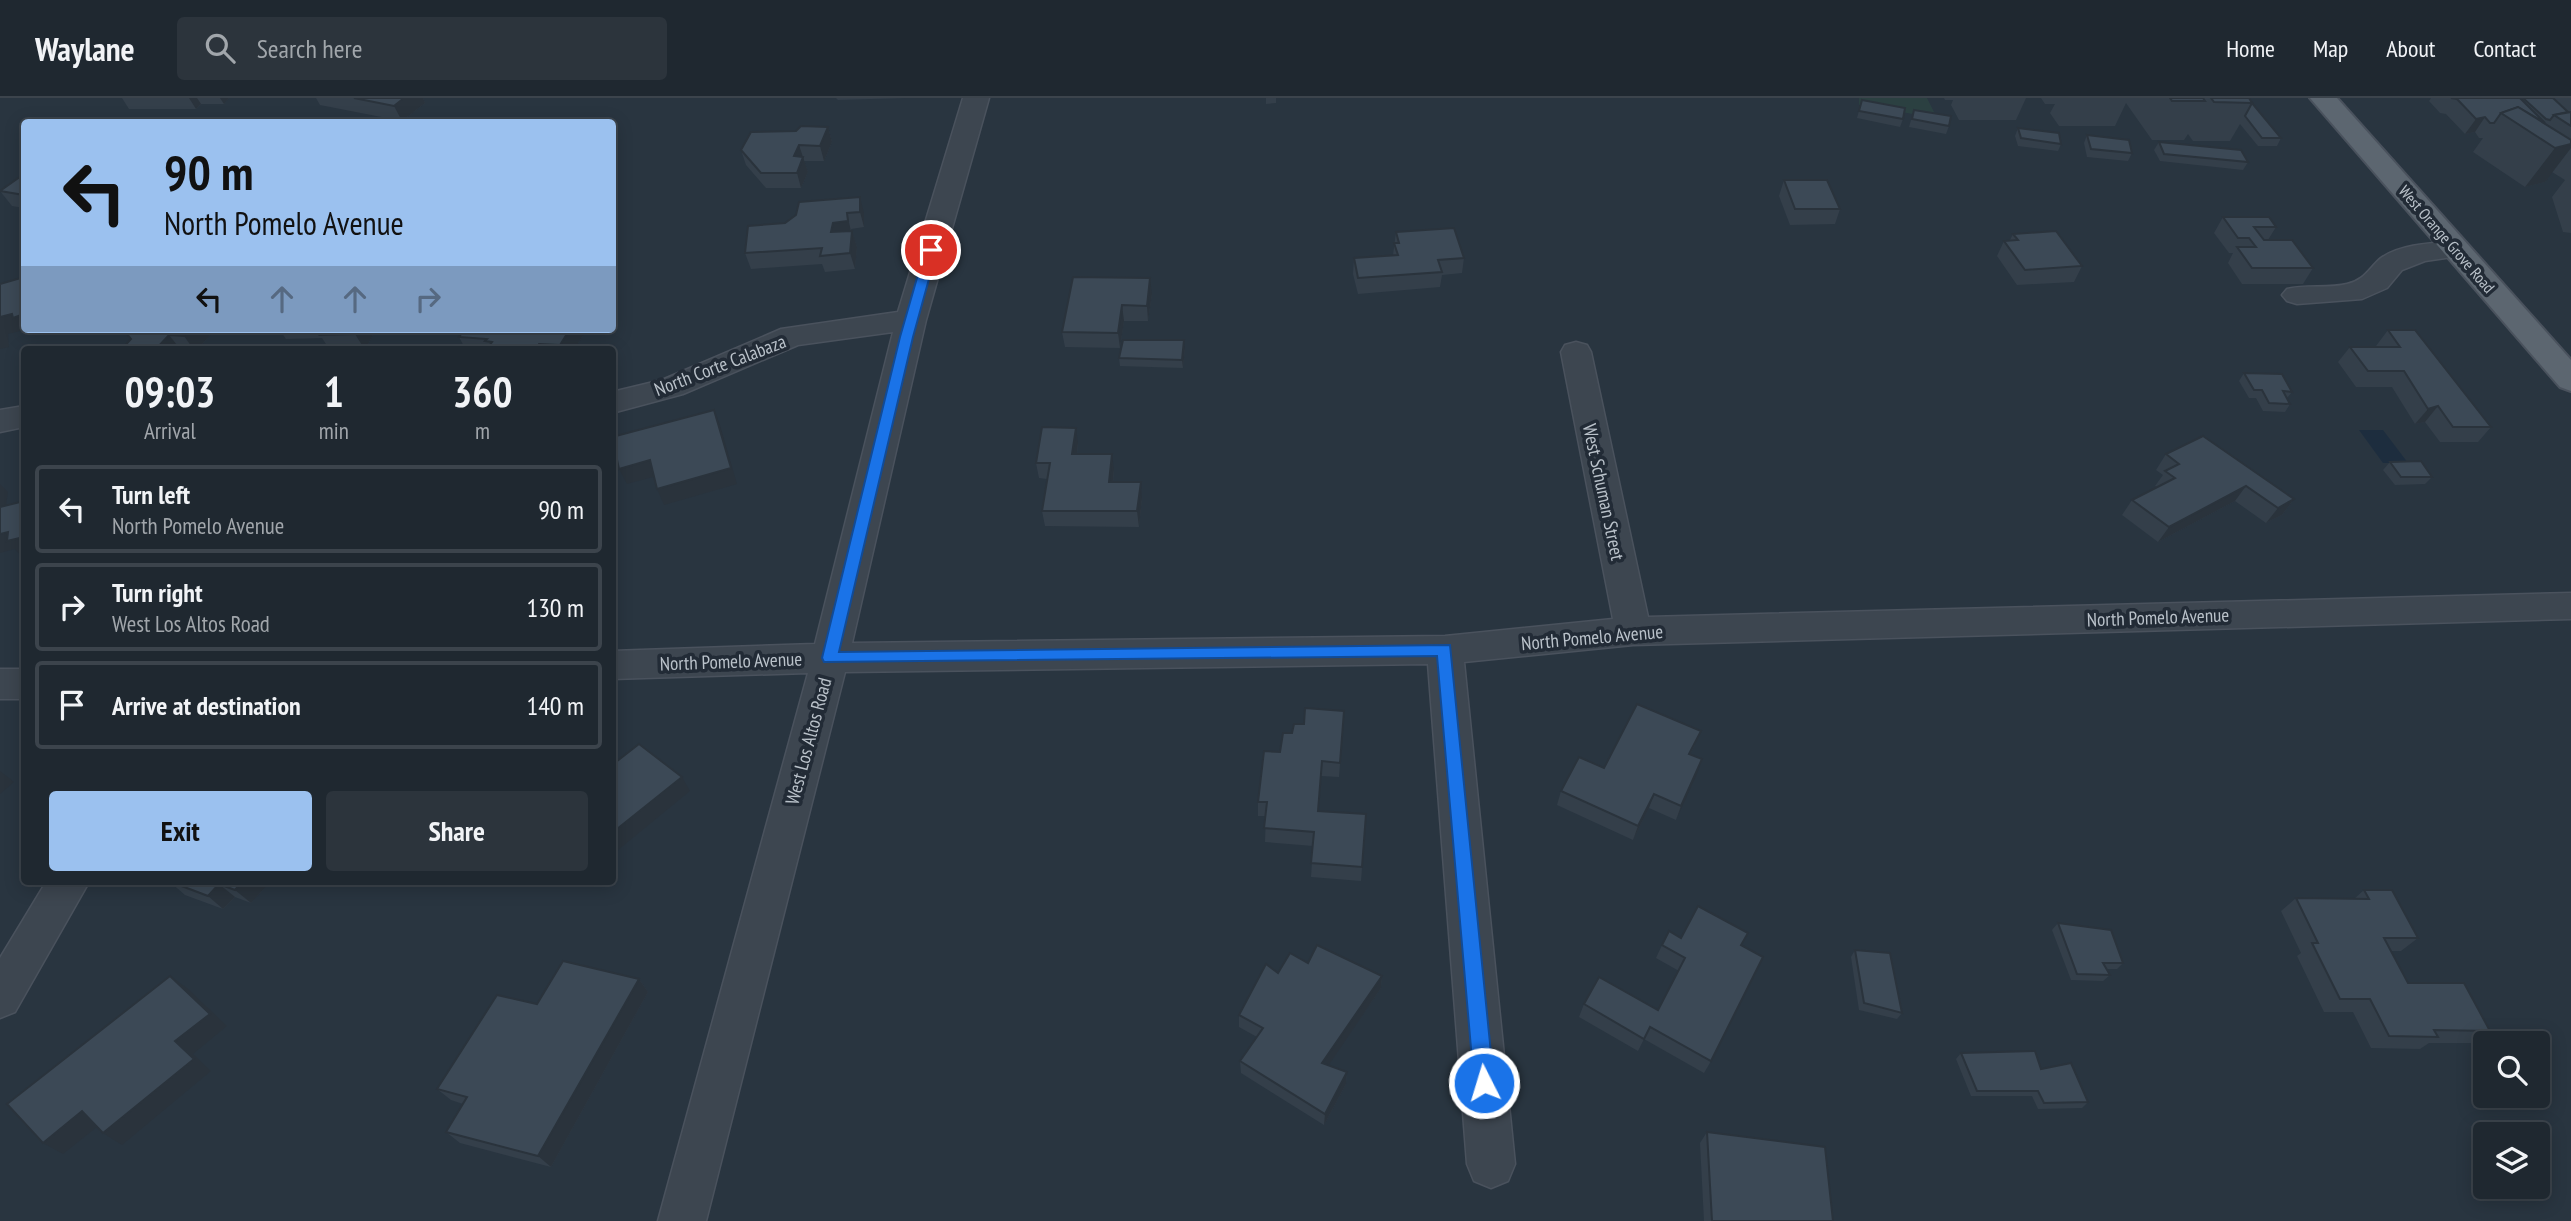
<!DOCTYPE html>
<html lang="en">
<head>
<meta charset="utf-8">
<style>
	body { margin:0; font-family:"PT Sans Narrow",sans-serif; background:#2c343c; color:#f1f3f6; height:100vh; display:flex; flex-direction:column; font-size:26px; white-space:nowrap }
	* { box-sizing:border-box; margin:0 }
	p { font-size:23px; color:#a1a6ab }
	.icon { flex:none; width:38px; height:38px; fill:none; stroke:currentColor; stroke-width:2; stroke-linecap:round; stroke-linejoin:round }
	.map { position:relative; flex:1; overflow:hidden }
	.details { position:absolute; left:21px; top:248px; width:595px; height:539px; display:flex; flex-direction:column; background:#1f2830; border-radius:7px; box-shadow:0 4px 18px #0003,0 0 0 2px #3c444c }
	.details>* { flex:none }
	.guide { position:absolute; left:21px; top:21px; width:595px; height:214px; border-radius:7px; box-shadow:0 4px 18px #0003,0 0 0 2px #3c444c; background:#9bc1ef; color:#111; overflow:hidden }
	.controls { position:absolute; left:2473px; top:933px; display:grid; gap:14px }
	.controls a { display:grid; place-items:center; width:77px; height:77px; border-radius:7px; background:#1f2830; box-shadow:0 4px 18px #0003,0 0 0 2px #3c444c; font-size:35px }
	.pin { position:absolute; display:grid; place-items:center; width:60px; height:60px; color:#fff; margin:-30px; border:4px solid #fff; border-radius:50%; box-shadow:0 2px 7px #0007 }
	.me { position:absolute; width:77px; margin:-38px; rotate:355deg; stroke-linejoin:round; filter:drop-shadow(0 0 5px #0008) }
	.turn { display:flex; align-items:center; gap:24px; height:147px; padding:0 28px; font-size:32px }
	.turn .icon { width:91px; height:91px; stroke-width:2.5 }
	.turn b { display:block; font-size:49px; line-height:60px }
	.lanes { display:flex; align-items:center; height:66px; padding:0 28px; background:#0003; justify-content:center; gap:35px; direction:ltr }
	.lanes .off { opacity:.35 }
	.eta { display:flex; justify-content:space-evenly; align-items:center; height:119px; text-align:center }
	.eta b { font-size:42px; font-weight:700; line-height:49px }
	.primary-button { display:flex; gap:14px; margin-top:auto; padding:14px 28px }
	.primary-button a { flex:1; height:80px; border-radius:7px; background:#9bc1ef; color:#111; font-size:28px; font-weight:700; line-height:80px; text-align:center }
	.primary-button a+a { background:#2c343c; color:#f1f3f6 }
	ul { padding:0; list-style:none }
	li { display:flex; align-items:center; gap:21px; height:88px; margin:0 14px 10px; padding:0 14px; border:4px solid #3c444c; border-radius:7px }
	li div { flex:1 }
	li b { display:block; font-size:26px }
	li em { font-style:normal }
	header { display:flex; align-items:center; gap:42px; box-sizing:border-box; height:98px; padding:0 35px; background:#1f2830; border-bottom:2px solid #3c444c }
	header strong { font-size:33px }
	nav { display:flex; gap:38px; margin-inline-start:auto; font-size:24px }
	.search { width:490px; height:63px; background:#2c343c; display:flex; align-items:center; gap:18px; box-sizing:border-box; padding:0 24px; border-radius:7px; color:#a1a6ab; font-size:26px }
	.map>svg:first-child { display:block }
	.green { fill:#2b4041 }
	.water { fill:#1d2d3e }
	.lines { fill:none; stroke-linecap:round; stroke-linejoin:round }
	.minor-casing { stroke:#4a525d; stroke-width:3 }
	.major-casing { stroke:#4a525d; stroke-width:4 }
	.minor { fill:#3d4650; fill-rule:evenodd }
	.major { fill:#5c6670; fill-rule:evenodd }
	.wall { fill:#343f4a }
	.shaded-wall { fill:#2a333c }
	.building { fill:#3c4956; stroke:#2a333c; stroke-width:2 }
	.route { fill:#1a73e8; stroke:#114b97; stroke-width:2 }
	.labels { text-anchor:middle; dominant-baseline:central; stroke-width:7; stroke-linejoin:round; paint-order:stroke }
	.far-street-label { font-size:16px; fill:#bac2ca; stroke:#222b36 }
	.street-label { font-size:19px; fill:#bac2ca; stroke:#222b36 }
</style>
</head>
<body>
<header>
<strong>Waylane</strong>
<div class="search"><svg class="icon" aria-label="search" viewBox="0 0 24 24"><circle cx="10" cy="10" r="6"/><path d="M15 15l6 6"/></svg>Search here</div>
<nav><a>Home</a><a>Map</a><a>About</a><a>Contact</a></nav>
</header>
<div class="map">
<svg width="2571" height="1123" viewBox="0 0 2571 1123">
	<rect width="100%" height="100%" fill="#293540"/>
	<!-- green -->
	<polygon class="green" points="1859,0 1927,0 1937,20 1859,7"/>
	<!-- water -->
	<polygon class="water" points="2359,332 2383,332 2408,365 2383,365"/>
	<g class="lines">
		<!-- minor casing -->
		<g class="minor-casing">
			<g id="minor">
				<polygon points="963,0 989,0 926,222 852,545 1445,538 1613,521 1561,254 1565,247 1576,244 1587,247 1591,254 1648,519 2571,495 2571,521 1633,547 1464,564 1515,1066 1508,1083 1491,1090 1474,1083 1467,1066 1428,566 845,574 706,1123 658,1123 808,575 612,581 612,553 815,546 893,234 798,247 683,296 612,315 612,294 662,282 781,231 898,214"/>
				<path d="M2456,143L2466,145L2470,151L2466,157L2425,163L2402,172L2387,190L2362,201L2297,206L2287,203L2282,197L2287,191C2307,186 2327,191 2347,186C2365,182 2369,170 2381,160C2401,146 2433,145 2456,143Z"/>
				<polygon points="24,308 24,329 0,334 0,312"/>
				<rect x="0" y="571" width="24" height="30"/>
				<polygon points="46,784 89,784 15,914 0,920 0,860"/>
			</g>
		</g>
		<!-- major casing -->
		<g class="major-casing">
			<polygon id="major" points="2310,0 2337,0 2571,262 2571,293 2560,289"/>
		</g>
		<!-- minor -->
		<use href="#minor" class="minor"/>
		<!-- major -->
		<use href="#major" class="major"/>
	</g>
	<!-- wall -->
	<g class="wall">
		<polygon points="122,0 229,0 224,6 201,6 196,11 129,11"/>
		<polygon points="316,0 423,0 425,5 402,23 320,7"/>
		<polygon points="836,0 906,0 838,2"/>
		<polygon points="1266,0 1276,0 1276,5 1266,6"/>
		<polygon points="1944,0 2026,0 2016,22 1959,22 1951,7 1953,2 1945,2"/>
		<polygon points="2041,0 2249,0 2252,5 2281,40 2277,48 2258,48 2240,26 2230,43 2193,43 2188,36 2184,42 2152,42 2126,5 2115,28 2059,28 2050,15 2055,6 2045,6"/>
		<polygon points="2431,0 2571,0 2571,135 2563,134 2552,99 2565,82 2552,74 2545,84 2525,89 2473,54 2483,40 2479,40 2475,34 2465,36 2446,16 2440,15 2429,3"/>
		<polygon points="1862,2 1903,21 1900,29 1857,20"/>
		<polygon points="1914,12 1949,28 1946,36 1909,29"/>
		<polygon points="828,29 832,44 824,63 804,63 808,74 801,90 766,90 746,67 741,52 796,33"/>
		<polygon points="2018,30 2061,46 2058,53 2018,48 2015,38"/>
		<polygon points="2087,37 2132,55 2128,63 2087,59 2084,45"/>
		<polygon points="2159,44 2248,64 2243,72 2160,63 2154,52"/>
		<polygon points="24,76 24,110 12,108 0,93"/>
		<polygon points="1784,82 1840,111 1835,126 1790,127 1779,98"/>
		<polygon points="799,104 864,115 864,129 851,131 857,149 855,171 825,174 822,166 751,171 745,155 796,117"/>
		<polygon points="2223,119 2276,129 2268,142 2313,170 2303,186 2242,186 2228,165 2233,155 2229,155 2214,135"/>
		<polygon points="1396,134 1464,160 1462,175 1442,177 1440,189 1358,196 1353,176 1354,160 1393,157"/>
		<polygon points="2013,136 2082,168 2074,184 2017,187 1997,158 2004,143 2010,142"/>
		<polygon points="1073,179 1152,196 1148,223 1124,223 1120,250 1065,249 1062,234"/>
		<polygon points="123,231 207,231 211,236 197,252 121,252 131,241"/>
		<polygon points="279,231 376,231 365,252 330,252 322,240 286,241"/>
		<polygon points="587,231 574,252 466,252 459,239"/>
		<polygon points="2388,232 2491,329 2478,344 2440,344 2425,324 2415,326 2392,289 2356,289 2338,264 2350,249 2377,249 2376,248"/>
		<polygon points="1185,250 1183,270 1120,268 1119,260"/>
		<polygon points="2244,275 2292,294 2287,300 2290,306 2285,314 2263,313 2256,300 2249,300 2239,283"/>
		<polygon points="1078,345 1077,356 1114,371 1113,384 1142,400 1139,429 1045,428 1042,413 1047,381 1039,380 1036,365"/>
		<polygon points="2166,356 2294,401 2282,417 2266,425 2235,403 2158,444 2122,417 2132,402 2157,389 2155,388 2163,377 2156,372"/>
		<polygon points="2390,364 2432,379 2425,386 2395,387 2383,372"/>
		<polygon points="1344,613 1339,679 1321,678 1318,713 1366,716 1361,783 1311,779 1313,748 1265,744 1266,718 1258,718 1258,704 1280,654 1304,626"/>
		<polygon points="1695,647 1690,656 1702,661 1676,722 1649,710 1633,742 1557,707 1561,693 1604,670"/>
		<polygon points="170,784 270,784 251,805 235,799 223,811 185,797"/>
		<polygon points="2364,792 2418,840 2401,853 2391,853 2408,885 2490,933 2472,945 2429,945 2420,951 2371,950 2353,914 2324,914 2297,858 2301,855 2281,813 2296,800 2354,801"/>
		<polygon points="2058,825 2123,865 2117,871 2107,871 2110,877 2103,883 2071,882 2052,832"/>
		<polygon points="1681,840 1741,847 1711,963 1704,975 1644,941 1638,953 1579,919 1584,906 1658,912 1679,873 1656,860 1662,847"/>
		<polygon points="1855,852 1902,915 1897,921 1859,912 1851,859"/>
		<polygon points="1308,865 1382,878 1381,890 1328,967 1347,974 1346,986 1324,1027 1241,975 1240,963 1257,939 1239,929 1239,917 1278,875"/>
		<polygon points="639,881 648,894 551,1069 460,1045 446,1034 463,1006 451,1002 437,991"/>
		<polygon points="1961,955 2041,971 2088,1004 2082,1010 2038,1011 2032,998 1971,998 1956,961"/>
		<polygon points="1707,1034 1833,1123 1704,1123 1700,1045"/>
	</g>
	<!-- shaded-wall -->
	<g class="shaded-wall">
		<polygon points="189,0 197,0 201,6 196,11"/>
		<polygon points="220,0 229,0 224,6"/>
		<polygon points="404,0 423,0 425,5 402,23 394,8"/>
		<polygon points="2485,19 2475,34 2465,36 2476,21"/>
		<polygon points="828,29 832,44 824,63 820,48"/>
		<polygon points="2571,46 2571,50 2545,84 2525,89 2555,50"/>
		<polygon points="799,47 808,74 801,90 797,75 794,58"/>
		<polygon points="860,99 864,115 864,129 860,114"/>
		<polygon points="847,115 852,138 852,133 857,149 855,171 850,155 831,134 833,125"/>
		<polygon points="1150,180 1152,196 1148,223 1147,208"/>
		<polygon points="1122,207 1124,223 1120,250 1118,235"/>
		<polygon points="12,216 24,216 24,231 41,231 26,235 24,232 8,236 9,249 0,251 0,219"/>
		<polygon points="190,231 207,231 211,236 197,252 194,252 184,238"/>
		<polygon points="358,231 376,231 365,252 355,236"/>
		<polygon points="570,231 587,231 574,252 563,252 560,247"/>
		<polygon points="169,237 181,252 155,252"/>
		<polygon points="1184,242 1185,250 1183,270 1182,262"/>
		<polygon points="539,246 542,252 535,252"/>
		<polygon points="2438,308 2425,324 2415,326 2428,311"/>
		<polygon points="714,312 720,327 737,386 664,407 657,391"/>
		<polygon points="1076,330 1078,345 1075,371 1072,356"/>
		<polygon points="1112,356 1114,371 1111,400 1109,384"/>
		<polygon points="650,362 657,378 627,386 619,371"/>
		<polygon points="1141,384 1142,400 1139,429 1137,413"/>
		<polygon points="0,386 8,394 3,428 0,425"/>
		<polygon points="2246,388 2235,403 2158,444 2169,429"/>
		<polygon points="2294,401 2282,417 2266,425 2278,410"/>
		<polygon points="8,434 24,439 24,458 22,459 15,451 0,455 0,436"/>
		<polygon points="1702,661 1697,676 1676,722 1681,708"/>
		<polygon points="0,673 14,684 0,696"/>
		<polygon points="682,679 690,693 612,757 612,735"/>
		<polygon points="1654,696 1649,710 1633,742 1638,728"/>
		<polygon points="242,784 270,784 251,805 235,792"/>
		<polygon points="219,786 235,799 223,811 208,798"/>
		<polygon points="170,878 187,890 227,928 193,956 211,973 122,1047 103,1035 175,943"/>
		<polygon points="1382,878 1381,890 1322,977 1322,965"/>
		<polygon points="639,881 648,894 551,1069 538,1058"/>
		<polygon points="1347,974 1346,986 1324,1027 1325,1016"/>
		<polygon points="82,1013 102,1025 63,1056 43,1045"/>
	</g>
	<!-- building -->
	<g class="building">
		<polygon points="354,0 404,0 394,8"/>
		<polygon points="2170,0 2203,0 2205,3 2172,3"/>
		<polygon points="2211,0 2249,0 2252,5 2214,4"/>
		<polygon points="2451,0 2520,0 2545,25 2518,9 2501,15 2494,25 2490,25 2485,19 2476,21 2457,1"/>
		<polygon points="2523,0 2553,0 2568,14 2554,17 2550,22 2546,21"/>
		<polygon points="1862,2 1905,10 1903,21 1859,13"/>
		<polygon points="2252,5 2281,40 2262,40 2245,18"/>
		<polygon points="2518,9 2571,42 2571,46 2555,50 2501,15"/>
		<polygon points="1914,12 1951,18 1949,28 1912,21"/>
		<polygon points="2571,14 2571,28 2554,17"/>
		<polygon points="801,28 828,29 820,48 799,47 794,58 803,59 797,75 761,75 741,52 751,34 796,33"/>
		<polygon points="2018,30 2059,35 2061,46 2021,40"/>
		<polygon points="2087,37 2129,42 2132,55 2091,51"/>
		<polygon points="2159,44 2241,52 2248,64 2164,56"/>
		<polygon points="24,76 24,97 0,93"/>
		<polygon points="1784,82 1827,82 1840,111 1795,111"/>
		<polygon points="860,99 860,114 847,115 848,123 833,125 831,134 852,133 850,155 820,158 822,150 745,155 748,128 785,125 796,117 799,104"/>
		<polygon points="2223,119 2269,119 2276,129 2254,129 2264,142 2292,142 2313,170 2252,170 2237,149 2256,149 2249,140 2238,140"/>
		<polygon points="1454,130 1464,160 1438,162 1442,174 1358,180 1354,160 1398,157 1394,145 1399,145 1396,134"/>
		<polygon points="2056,133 2082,168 2025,172 2004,143 2018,142 2013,136"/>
		<polygon points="24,179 24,216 13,220 12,216 0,219 0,186"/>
		<polygon points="1073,179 1150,180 1147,208 1122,207 1118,235 1062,234"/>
		<polygon points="123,231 190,231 184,238 169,237 155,252 121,252 131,241"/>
		<polygon points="324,231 358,231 355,236 320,237"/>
		<polygon points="465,231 570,231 560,247 539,246 535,252 486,252 492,244 485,243 487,241 459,239"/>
		<polygon points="2388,232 2415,232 2491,329 2453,329 2438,308 2428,311 2404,273 2368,273 2350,249 2400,249"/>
		<polygon points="1123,242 1184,242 1182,262 1119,260"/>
		<polygon points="2244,275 2282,276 2292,294 2283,293 2290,306 2269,305 2262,292 2254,292"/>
		<polygon points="714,312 731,370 657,391 650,362 619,371 612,339"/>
		<polygon points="1042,329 1076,330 1072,356 1112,356 1109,384 1141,384 1137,413 1042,413 1050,365 1036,365"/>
		<polygon points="2203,338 2294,401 2278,410 2246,388 2169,429 2132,402 2175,380 2165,373 2179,366 2166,356"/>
		<polygon points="2421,363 2432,379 2401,379 2390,364"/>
		<polygon points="24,403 24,439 7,443 8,434 0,436 0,409"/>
		<polygon points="1637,606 1701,633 1689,656 1702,661 1681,708 1654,696 1638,728 1561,693 1579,659 1604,670"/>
		<polygon points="1305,610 1344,613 1340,665 1322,663 1318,713 1366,716 1362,769 1311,765 1314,734 1264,730 1267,704 1258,704 1264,653 1280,654 1283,635 1292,635 1294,626 1304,626"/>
		<polygon points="639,646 682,679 612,735 612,667"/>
		<polygon points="171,784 242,784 235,792 219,786 208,798"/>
		<polygon points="2364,792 2392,792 2418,840 2384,840 2408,885 2464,885 2490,933 2434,932 2438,939 2389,938 2370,901 2340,901 2312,845 2318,845 2296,800 2369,801"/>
		<polygon points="1698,808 1748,835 1741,847 1763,859 1711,963 1650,929 1644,941 1584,906 1599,879 1658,912 1685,860 1662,847 1669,833 1681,840"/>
		<polygon points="2058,825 2111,832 2123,865 2103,865 2110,877 2077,876"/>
		<polygon points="1317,847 1382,878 1322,965 1347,974 1325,1016 1240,963 1263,930 1239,917 1266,866 1278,875 1290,855 1308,865"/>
		<polygon points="1855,852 1890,855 1902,915 1864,905"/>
		<polygon points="563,863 639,881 538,1058 446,1034 467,999 437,991 497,897 537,906"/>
		<polygon points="170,878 210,916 175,943 194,961 103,1035 82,1013 43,1045 7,1006"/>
		<polygon points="2035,953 2041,971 2071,965 2088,1004 2044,1005 2038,993 1977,993 1961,955"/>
		<polygon points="1707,1034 1825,1049 1833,1123 1712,1123"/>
	</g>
	<!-- route -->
	<polygon class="route" points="931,149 937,152 913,239 839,554 1450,547 1494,985 1491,991 1484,994 1477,991 1474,985 1437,558 824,564 822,560 900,239 925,152"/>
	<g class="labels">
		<!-- far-street labels -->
		<g class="far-street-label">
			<text transform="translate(2447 141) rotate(49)">West Orange Grove Road</text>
		</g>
		<!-- street labels -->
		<g class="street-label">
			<text transform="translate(720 267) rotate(-21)">North Corte Calabaza</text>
			<text transform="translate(1604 394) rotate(78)">West Schuman Street</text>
			<text transform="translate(2158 519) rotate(-2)">North Pomelo Avenue</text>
			<text transform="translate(1592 539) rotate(-5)">North Pomelo Avenue</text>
			<text transform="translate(731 563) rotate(-2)">North Pomelo Avenue</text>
			<text transform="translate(808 643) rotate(-75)">West Los Altos Road</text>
		</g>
	</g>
</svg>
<div class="controls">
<a><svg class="icon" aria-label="search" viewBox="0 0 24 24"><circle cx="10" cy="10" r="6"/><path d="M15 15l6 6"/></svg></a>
<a><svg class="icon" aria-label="layers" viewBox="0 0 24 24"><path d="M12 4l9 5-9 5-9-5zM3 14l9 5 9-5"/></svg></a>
</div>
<div class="pin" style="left:931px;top:152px;background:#d93025"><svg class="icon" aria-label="arrive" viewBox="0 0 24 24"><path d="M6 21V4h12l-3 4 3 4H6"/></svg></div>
<svg class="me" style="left:1484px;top:985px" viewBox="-20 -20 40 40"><circle r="17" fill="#1a73e8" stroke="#fff" stroke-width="3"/><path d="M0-11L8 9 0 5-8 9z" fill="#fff"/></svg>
<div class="guide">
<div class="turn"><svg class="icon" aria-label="left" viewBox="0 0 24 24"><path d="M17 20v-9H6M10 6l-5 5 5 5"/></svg><div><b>90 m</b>North Pomelo Avenue</div></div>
<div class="lanes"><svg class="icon" aria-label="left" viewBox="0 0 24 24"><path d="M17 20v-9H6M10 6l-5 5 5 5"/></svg><svg class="icon off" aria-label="ahead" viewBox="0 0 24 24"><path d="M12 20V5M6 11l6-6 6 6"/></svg><svg class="icon off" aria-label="ahead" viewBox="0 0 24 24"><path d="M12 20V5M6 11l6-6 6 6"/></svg><svg class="icon off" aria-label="right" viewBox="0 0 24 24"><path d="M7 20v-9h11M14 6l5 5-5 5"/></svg></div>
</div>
<section class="details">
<div class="eta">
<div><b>09:03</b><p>Arrival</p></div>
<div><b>1</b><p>min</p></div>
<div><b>360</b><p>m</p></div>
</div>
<ul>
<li><svg class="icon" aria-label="left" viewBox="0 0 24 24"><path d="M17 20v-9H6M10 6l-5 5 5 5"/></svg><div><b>Turn left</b><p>North Pomelo Avenue</p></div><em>90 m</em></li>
<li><svg class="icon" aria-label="right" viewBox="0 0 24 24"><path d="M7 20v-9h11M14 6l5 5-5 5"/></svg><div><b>Turn right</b><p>West Los Altos Road</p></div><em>130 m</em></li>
<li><svg class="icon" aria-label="arrive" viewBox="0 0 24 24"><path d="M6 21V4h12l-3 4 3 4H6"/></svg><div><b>Arrive at destination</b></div><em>140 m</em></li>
</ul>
<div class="primary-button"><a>Exit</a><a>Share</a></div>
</section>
</div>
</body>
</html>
